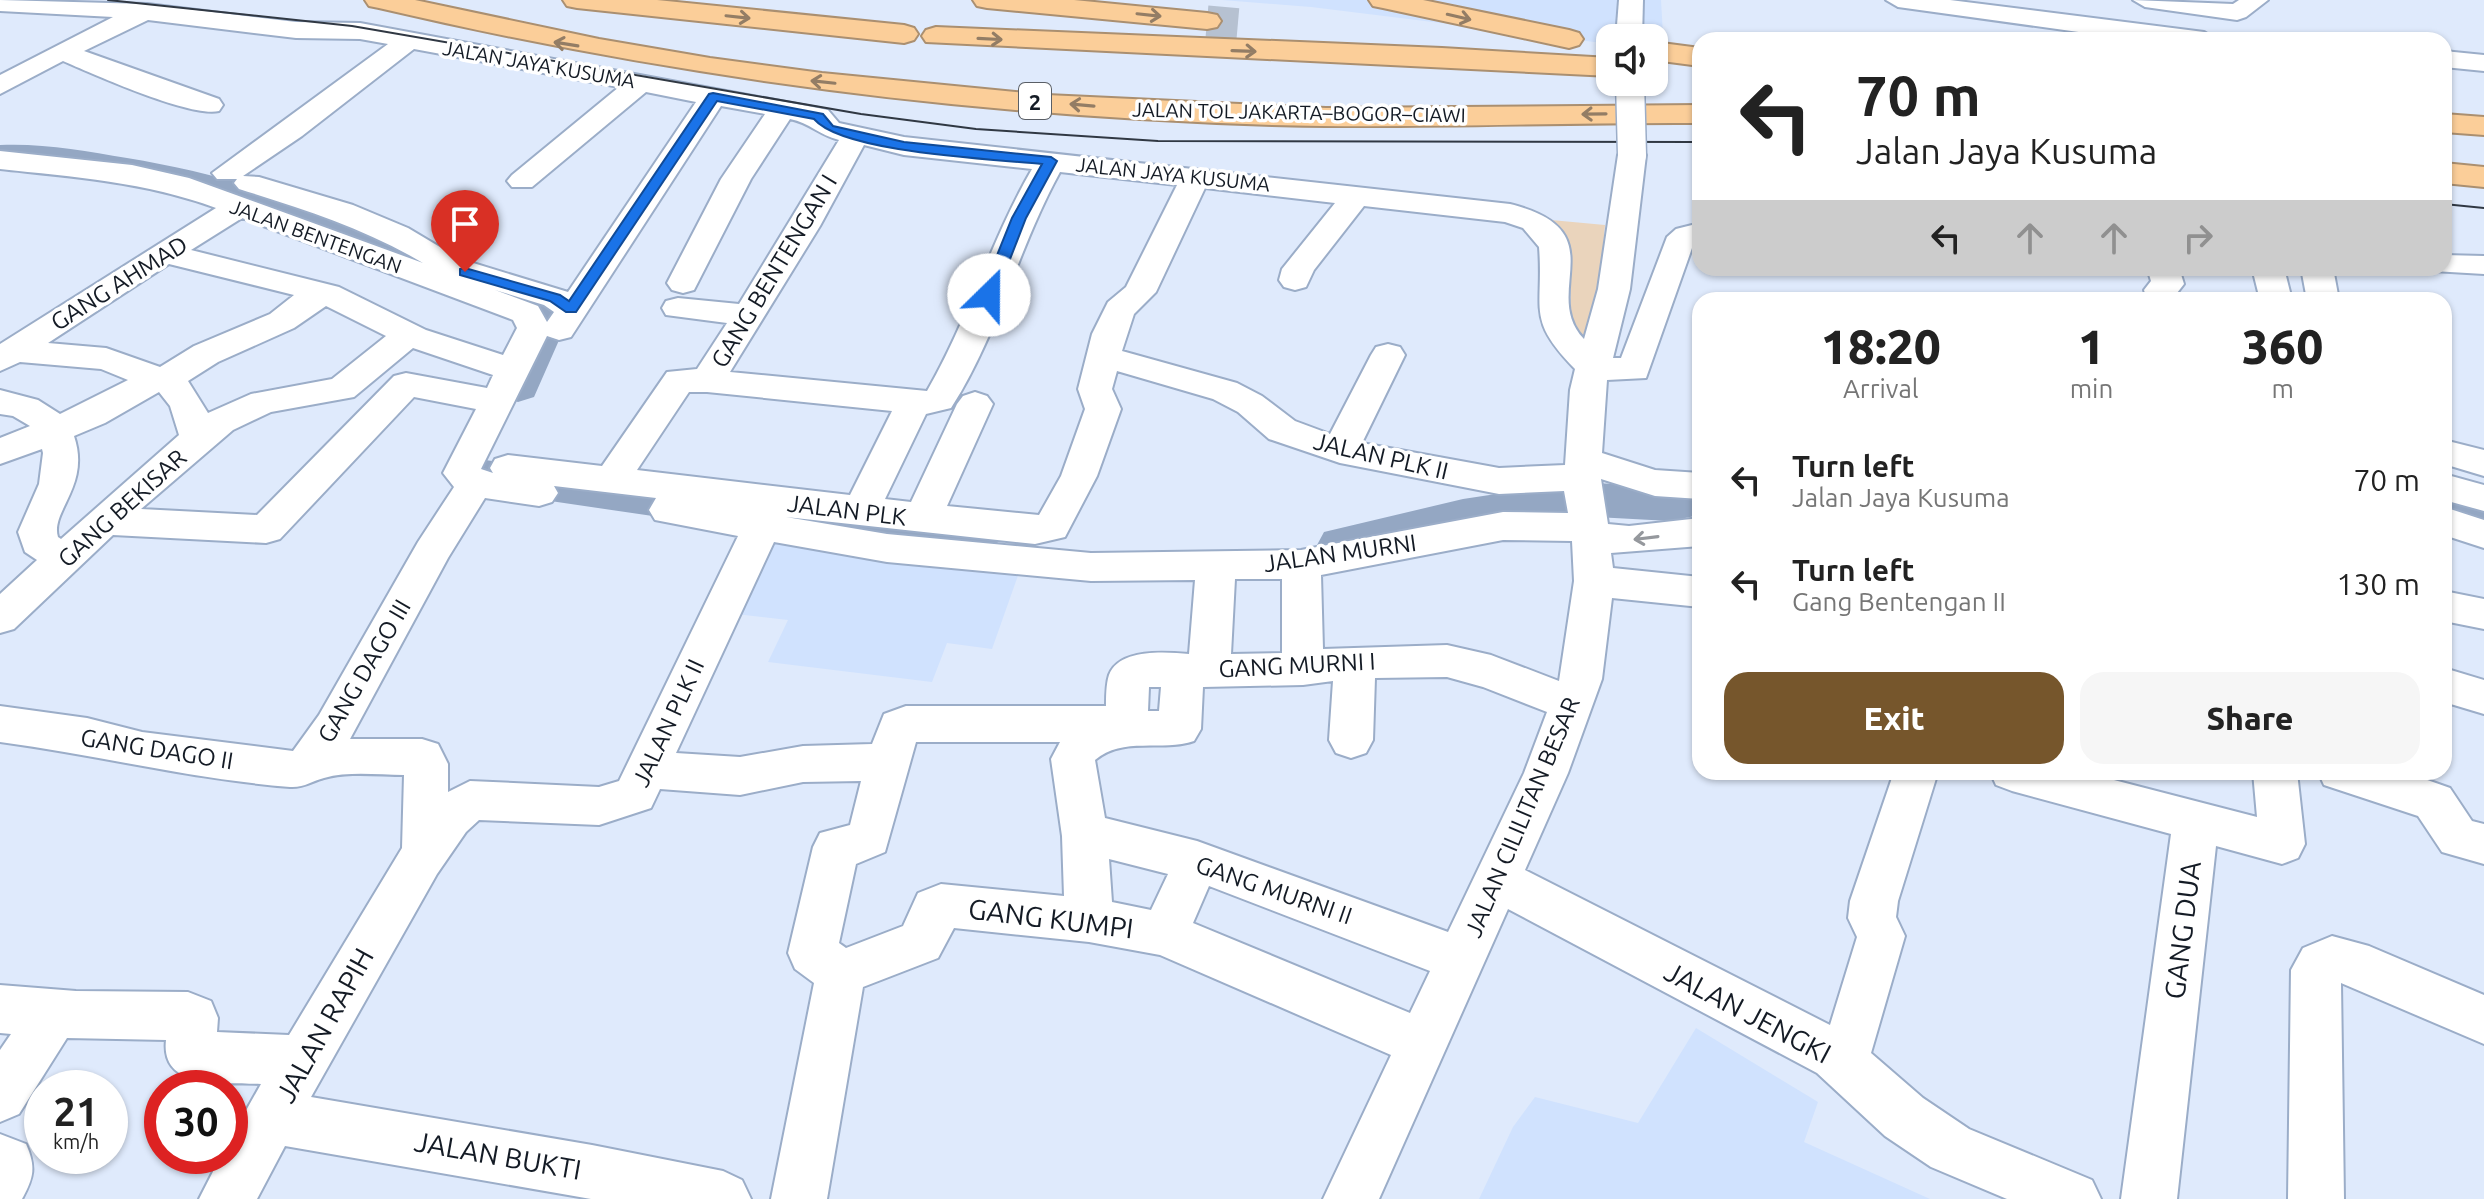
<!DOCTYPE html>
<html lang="en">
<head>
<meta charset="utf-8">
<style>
	body { margin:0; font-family:Ubuntu,sans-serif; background:#f6f6f6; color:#222; height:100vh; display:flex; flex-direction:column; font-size:30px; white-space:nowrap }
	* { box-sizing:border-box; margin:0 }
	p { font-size:26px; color:#767676 }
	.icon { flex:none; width:44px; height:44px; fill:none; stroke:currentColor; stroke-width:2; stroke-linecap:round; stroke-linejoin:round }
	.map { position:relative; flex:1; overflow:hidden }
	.drawer { position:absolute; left:1692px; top:292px; width:760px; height:488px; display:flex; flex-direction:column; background:#fff; border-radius:24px; box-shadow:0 2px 6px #0004 }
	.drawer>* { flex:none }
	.hud { position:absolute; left:1692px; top:32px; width:760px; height:244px; border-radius:24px; box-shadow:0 2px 6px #0004; background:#fff; color:#222; overflow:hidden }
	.fabs { position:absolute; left:1596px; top:24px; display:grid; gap:16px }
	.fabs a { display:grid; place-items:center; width:72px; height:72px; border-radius:16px; background:#fff; box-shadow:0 2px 6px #0004; font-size:40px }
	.speed { position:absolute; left:24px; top:1070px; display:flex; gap:16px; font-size:40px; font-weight:700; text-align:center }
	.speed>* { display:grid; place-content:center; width:104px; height:104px; border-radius:50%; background:#fff; box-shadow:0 2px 6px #0004; line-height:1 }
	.speed small { font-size:20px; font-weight:400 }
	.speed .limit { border:12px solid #d22; background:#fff; color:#111 }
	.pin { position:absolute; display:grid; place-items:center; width:68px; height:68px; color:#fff; margin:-82px -34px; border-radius:50% 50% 50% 0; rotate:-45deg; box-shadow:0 0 8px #0007 }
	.pin .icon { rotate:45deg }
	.me { position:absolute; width:88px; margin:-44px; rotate:23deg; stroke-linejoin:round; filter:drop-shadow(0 0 6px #0008) }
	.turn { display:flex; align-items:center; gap:28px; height:168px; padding:0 32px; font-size:36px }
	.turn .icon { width:104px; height:104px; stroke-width:2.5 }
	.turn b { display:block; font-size:56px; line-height:68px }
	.lanes { display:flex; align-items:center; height:76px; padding:0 32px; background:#0003; justify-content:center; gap:40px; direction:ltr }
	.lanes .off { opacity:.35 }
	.eta { display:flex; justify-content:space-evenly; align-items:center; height:136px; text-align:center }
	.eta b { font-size:48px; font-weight:800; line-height:56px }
	.button { display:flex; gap:16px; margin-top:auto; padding:16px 32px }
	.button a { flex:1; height:92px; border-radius:24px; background:#76562c; color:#fff; font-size:32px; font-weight:800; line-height:92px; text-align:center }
	.button a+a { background:#f6f6f6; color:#222 }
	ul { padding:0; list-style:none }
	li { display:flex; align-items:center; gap:24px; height:104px; padding:0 32px }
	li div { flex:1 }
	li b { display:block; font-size:30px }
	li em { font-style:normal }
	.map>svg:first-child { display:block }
	.built { fill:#d0e2fe }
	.green { fill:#ead4bc }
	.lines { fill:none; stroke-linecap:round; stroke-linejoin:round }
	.river { fill:#94a7c3; fill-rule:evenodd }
	.highway-tunnel { stroke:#b6c1d1; stroke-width:31; stroke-dasharray:31 16; stroke-linecap:butt }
	.minor-casing { stroke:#9badc8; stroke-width:4 }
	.highway-casing { stroke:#aa8f70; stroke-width:4 }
	.minor { fill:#fff; fill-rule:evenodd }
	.highway { fill:#fbce99; fill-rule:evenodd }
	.tram { stroke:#303843; stroke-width:2 }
	.minor-bridge-casing { stroke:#9badc8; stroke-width:31; stroke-linecap:butt }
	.minor-bridge { stroke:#fff; stroke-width:28 }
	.oneway { stroke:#937d65 }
	.oneway2 { stroke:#95989d }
	.route { fill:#1a73e8; stroke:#114b97; stroke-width:2 }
	.labels { text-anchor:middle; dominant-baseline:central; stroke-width:7; stroke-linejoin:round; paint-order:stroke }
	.far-street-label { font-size:20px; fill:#141b25; stroke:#fff }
	.shield { fill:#fff; stroke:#5a5f66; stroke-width:2 }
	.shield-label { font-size:22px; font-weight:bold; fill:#141b25 }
	.street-label { font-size:24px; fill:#141b25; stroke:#fff }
	.near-street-label { font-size:28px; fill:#141b25; stroke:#fff }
</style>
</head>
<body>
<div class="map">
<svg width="2484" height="1199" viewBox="0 0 2484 1199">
	<rect width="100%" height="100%" fill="#dfeafc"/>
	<!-- built -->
	<g class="built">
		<polygon points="1222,0 1661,0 1664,51 1654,50 1654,38 1610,38 1610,44 1311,7"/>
		<polygon points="775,539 1021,567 992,649 947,643 932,682 768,662 788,620 736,614"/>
		<polygon points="1696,1028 1818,1102 1804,1142 1930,1199 1479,1199 1513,1127 1535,1097 1638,1123"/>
	</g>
	<!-- green -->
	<polygon class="green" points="1551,220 1605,225 1593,357 1570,331 1571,272 1565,233"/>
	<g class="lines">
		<!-- river -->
		<g class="river">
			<path d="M0,145C43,143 85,151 127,158C280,183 423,244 565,304L571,313L534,397L518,402L502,397L495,387L526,319C395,261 264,204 122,180C81,173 41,166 0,167Z"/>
			<polygon points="485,460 974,527 992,532 999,545 992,558 974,563 468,489 461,477 468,465"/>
			<polygon points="1700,481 1700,515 1670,521 1577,516 1463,535 1342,563 1324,558 1317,545 1324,532 1463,499 1577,482 1670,487"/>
			<polygon points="2444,493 2484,502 2484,538 2444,529"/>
		</g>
		<!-- highway-tunnel -->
		<polyline class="highway-tunnel" points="1207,21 1252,25"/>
		<!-- minor casing -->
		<g class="minor-casing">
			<g id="minor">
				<path d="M0,0L147,4L296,22L360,23L818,108L828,110L839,123L904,137L1510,204C1618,231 1539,292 1584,339L1598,289L1618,155L1622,149H1642L1646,155L1630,289L1613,358H1621L1667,237L1676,229L1700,223V242L1692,248L1646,378L1607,380L1602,453L1655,470L1700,473V499L1655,496L1601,479L1608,524L1629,526L1700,518V546L1611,553L1613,568L1700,577V607L1612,598L1602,679L1568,773L1525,870L1830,1025L1857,937L1848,918L1850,901L1894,772H1938L1898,901L1896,917L1905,936L1871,1053L1923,1098L1969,1129L2092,1180L2101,1199H2007L1931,1167L1885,1136L1817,1073L1508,909L1379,1199H1323L1391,1055L1160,955L1089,942L954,928L938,958L863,987L827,1199H771L814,983L795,969L788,953L813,847L820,833L850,825L861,781L803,782L740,795L660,789L651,808L599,825L479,820L466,832L437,874L311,1097L592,1145L723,1171L742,1180L751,1199H591L285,1146L257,1199H199L221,1156H230V1139L261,1084C226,1082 160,1091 166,1040L67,1038L19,1114L0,1122V1050L11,1034L0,1033V985L76,991L188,992L211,1001L218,1018L217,1032L289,1035L402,848L404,775C378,775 349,771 324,778C312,781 304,788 290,787C192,779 97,755 0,742V706L87,718L142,732L293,751L319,715L418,542L454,487L443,473L476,409L414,397L280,539L266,543L113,535L14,629L0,633V594L37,560L25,552L18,532L39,484L43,453L42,449L0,464V438L30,426L13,416L0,414V390L38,400L60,414L128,380L101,369L20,362L0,371V344L216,208C146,182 74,177 0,169V151L132,165L189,178L423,263C364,228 303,209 239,189L234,183L237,179H217L212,173L388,44L360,39L296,38L148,20L84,51L219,99L223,105L219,111C191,118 93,74 63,61L0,94V75L113,17L0,11ZM414,49L619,87L512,175L507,181L512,187H532L646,92L696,102L568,292L460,259L408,228L353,205L259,177L243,176L302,136ZM721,106L765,114L721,179L667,283L672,290L683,293L694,290L751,179L790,119C810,123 819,135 839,140L739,304L678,298L666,301L662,308L666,315L727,323L697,369L667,372L602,466L508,455L495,459L490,468L493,473L481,469L547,336L559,340L571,337ZM864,145L904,155L1032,169C991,240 968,320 927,391L730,372L820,226ZM1060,172L1177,185L1126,287L1108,302L1092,334L1078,389L1085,409L1061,476L1039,515L947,506L993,404L987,396L975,392L963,396L957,404L911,502L885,499L926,414L951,408C998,335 1018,248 1060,172ZM1205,188L1335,203L1282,269L1279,280L1284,287L1295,290L1306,287L1314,270L1364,206L1505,222L1523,228L1539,247C1544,310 1525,318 1575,369L1570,390L1565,465L1499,468L1362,443L1405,355L1400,347L1388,344L1376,347L1371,355L1330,434L1295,421L1262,396L1237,383L1122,351L1134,314L1156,292ZM242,218L513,320L517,328L503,355L426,330L339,287L191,250ZM169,264L294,295L270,314L194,346L160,367L106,348L48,343ZM495,290L544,305L554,312L547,322L538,306ZM326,306L386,336L332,379L251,394L208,413L188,381L218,362L294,328ZM413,348L493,375L487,388L406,373L394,376L257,515L141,509L233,430L271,412L354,397ZM1117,371L1213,399L1238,412L1269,439L1340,463L1499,494L1564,491L1568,513L1503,512L1301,550L1091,553L887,534L786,517L1035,544L1065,537L1097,476L1121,409L1112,389ZM159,392L170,406L179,435L61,539L58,537C50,511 91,486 74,436L105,423ZM689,392H707L892,411L850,495L637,470ZM554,486L656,498L649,510L655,520L738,536L619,781L599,787L470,781L448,792V764L438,744L422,739H350L448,558L485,498L539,506L552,502L558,493ZM1503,540L1572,541L1574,581L1559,681L1491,655L1447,645L1323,649L1321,575ZM774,542L887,562L1091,581L1195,580L1189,654C1166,652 1119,648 1109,675C1106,684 1106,697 1106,706H906L884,714L872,744L803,746L740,757L676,753ZM1235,579H1282V653L1231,654ZM1447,677L1483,687L1547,712L1524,773L1448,932L1197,841L1105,818L1095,760C1123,736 1162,752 1194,741L1201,729L1203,687L1303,685L1333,681L1329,740L1336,753L1351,758L1366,753L1373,740L1375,678ZM1149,687H1161L1159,711H1148ZM916,742H1060L1051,759L1062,836L1064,896L941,884L918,893L903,926L846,948L839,943L856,864L885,852ZM1109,859L1168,874L1151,910L1112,902ZM1209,886L1430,971L1410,1013L1193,923Z"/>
				<polygon points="1619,0 1643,0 1642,38 1616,38"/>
				<polygon points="1886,0 1950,0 2204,32 2217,40 2136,40 1898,7"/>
				<polygon points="2133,0 2233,4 2239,0 2268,0 2246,17 2237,20 2145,7"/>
				<polygon points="2444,51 2484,55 2484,71 2444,67"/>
				<polygon points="2444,255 2484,256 2484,274 2433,271 2431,268 2444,268"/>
				<polygon points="2147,268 2179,268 2184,284 2177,293 2179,300 2147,300 2144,290 2151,281"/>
				<polygon points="2252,268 2284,268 2292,300 2260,300"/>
				<polygon points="2301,268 2333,268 2339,300 2307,300"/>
				<polygon points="2444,440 2484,450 2484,476 2444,464"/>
				<polygon points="2444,474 2484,485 2484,511 2444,500"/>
				<polygon points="2444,507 2484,520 2484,548 2444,535"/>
				<polygon points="2444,591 2484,599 2484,629 2444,621"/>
				<polygon points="2444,668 2484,680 2484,714 2444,702"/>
				<polygon points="1990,772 2083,772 2257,817 2253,772 2297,772 2305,844 2298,858 2282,864 2216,846 2177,1199 2121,1199 2171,834 2012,791 1996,785"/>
				<polygon points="2318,772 2415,772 2416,776 2450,788 2472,821 2484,824 2484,864 2442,852 2418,816 2324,785"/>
				<polygon points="2332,936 2369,946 2484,995 2484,1044 2341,983 2344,1199 2288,1199 2291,970 2303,948"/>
				<path d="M0,1134L26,1144C36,1167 34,1177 22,1199H0Z"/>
			</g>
		</g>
		<!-- highway casing -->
		<g class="highway-casing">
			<g id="highway">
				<path d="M365,0H415L599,39L710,58L822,73L1047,95L1326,108L1700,105V123C1557,122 1415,129 1272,125C970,116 673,77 379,8L369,6Z"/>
				<polygon points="563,0 657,0 904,25 914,28 918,34 914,40 904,43 577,8 567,6"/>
				<polygon points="973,0 1074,0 1207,13 1217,15 1221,21 1217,27 1207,29 987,8 977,6"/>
				<polygon points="1369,0 1423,0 1569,30 1579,33 1583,39 1579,45 1569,48 1383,8 1373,6"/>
				<polygon points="936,27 1442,48 1610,58 1610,76 926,42 922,36 926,30"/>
				<polygon points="1654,42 1700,48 1700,66 1654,60"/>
				<polygon points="2444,114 2484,117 2484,135 2444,132"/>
				<polygon points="2444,163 2484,167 2484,187 2444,183"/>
			</g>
		</g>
		<!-- minor -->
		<use href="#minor" class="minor"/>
		<!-- highway -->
		<use href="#highway" class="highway"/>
		<!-- tram -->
		<g class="tram">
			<polyline points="108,0 352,26 861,114 976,129 1158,141 1700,142"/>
			<polyline points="2444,204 2484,208"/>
		</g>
		<!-- minor-bridge casing -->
		<g class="minor-bridge-casing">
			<polyline id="minor-bridge" points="1630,82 1632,155"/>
		</g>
		<!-- minor-bridge -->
		<use href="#minor-bridge" class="minor-bridge"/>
	</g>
	<!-- one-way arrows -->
	<defs><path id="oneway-shaft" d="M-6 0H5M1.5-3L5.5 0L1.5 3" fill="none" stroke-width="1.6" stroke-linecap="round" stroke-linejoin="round" transform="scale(2)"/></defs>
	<g class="oneway">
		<use href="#oneway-shaft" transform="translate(1149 15) rotate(6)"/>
		<use href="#oneway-shaft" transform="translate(738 17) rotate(6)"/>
		<use href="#oneway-shaft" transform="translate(1459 17) rotate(13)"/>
		<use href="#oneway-shaft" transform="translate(990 39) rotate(3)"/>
		<use href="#oneway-shaft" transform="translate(566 44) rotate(-171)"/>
		<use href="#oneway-shaft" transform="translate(1244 51) rotate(2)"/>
		<use href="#oneway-shaft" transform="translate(823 82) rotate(-174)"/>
		<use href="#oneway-shaft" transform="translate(1082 105) rotate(-175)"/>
		<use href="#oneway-shaft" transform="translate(1594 114) rotate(179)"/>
	</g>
	<use class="oneway2" href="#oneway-shaft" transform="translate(1646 538) rotate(173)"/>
	<!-- route -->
	<path class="route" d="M713,93L823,114L833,126L904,142L1051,157L1057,161L1026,218L996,295L989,299L981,295L1012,218L1042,164C994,159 843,153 814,119L717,101L576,312H566L550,301L460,275V269L465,268L560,295L569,301L709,94Z"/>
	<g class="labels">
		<!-- far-street labels -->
		<g class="far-street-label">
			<text transform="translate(539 64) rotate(10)">JALAN JAYA KUSUMA</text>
			<text transform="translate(1299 112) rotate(1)">JALAN TOL JAKARTA–BOGOR–CIAWI</text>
			<text transform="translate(1173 174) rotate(6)">JALAN JAYA KUSUMA</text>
			<text transform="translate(316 236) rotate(20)">JALAN BENTENGAN</text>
		</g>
		<!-- shield labels -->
		<rect class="shield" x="1019" y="83" width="32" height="36" rx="6"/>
		<g class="shield-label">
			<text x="1035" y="101">2</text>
		</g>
		<!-- street labels -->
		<g class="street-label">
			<text transform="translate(774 271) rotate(-59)">GANG BENTENGAN I</text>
			<text transform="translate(119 283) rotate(-32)">GANG AHMAD</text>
			<text transform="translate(1381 456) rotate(13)">JALAN PLK II</text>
			<text transform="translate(122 508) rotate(-42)">GANG BEKISAR</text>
			<text transform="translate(847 510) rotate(7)">JALAN PLK</text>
			<text transform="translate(1340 553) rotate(-8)">JALAN MURNI</text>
			<text transform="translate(1297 665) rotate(-3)">GANG MURNI I</text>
			<text transform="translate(364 671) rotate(-60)">GANG DAGO III</text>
			<text transform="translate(668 723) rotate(-65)">JALAN PLK II</text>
			<text transform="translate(157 749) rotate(9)">GANG DAGO II</text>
			<text transform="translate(1522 817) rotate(-67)">JALAN CILILITAN BESAR</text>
			<text transform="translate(1274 890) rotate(19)">GANG MURNI II</text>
		</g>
		<!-- near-street labels -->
		<g class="near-street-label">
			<text transform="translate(1051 918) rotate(7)">GANG KUMPI</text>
			<text transform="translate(2182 930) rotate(-83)">GANG DUA</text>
			<text transform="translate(1748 1012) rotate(28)">JALAN JENGKI</text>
			<text transform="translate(324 1025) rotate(-61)">JALAN RAPIH</text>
			<text transform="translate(498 1155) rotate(10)">JALAN BUKTI</text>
		</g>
	</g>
</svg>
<div class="fabs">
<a><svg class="icon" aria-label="sound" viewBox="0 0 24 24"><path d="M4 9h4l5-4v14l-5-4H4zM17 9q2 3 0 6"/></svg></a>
</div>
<div class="speed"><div>21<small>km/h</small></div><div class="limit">30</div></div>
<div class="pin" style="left:465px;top:272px;background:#d93025"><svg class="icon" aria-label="arrive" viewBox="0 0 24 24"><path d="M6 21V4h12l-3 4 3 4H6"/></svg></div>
<svg class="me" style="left:989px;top:295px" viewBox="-20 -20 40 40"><circle r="19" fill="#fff"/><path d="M0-13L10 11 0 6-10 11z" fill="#1a73e8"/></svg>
<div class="hud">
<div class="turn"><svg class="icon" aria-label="left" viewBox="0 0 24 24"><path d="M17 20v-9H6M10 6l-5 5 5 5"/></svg><div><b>70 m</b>Jalan Jaya Kusuma</div></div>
<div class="lanes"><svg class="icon" aria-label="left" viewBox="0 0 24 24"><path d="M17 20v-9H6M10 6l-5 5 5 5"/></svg><svg class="icon off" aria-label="ahead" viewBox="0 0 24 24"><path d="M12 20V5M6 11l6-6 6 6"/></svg><svg class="icon off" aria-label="ahead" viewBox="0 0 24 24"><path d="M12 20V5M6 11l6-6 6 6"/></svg><svg class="icon off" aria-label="right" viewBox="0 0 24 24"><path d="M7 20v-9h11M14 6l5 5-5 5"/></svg></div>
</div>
<section class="drawer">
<div class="eta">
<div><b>18:20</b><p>Arrival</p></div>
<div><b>1</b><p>min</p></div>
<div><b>360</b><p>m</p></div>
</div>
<ul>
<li><svg class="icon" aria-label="left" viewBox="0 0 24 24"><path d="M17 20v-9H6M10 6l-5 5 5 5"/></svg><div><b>Turn left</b><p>Jalan Jaya Kusuma</p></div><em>70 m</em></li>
<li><svg class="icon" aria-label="left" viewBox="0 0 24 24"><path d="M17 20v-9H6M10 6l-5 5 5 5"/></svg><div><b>Turn left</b><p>Gang Bentengan II</p></div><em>130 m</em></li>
</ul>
<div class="button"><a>Exit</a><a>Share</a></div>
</section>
</div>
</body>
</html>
